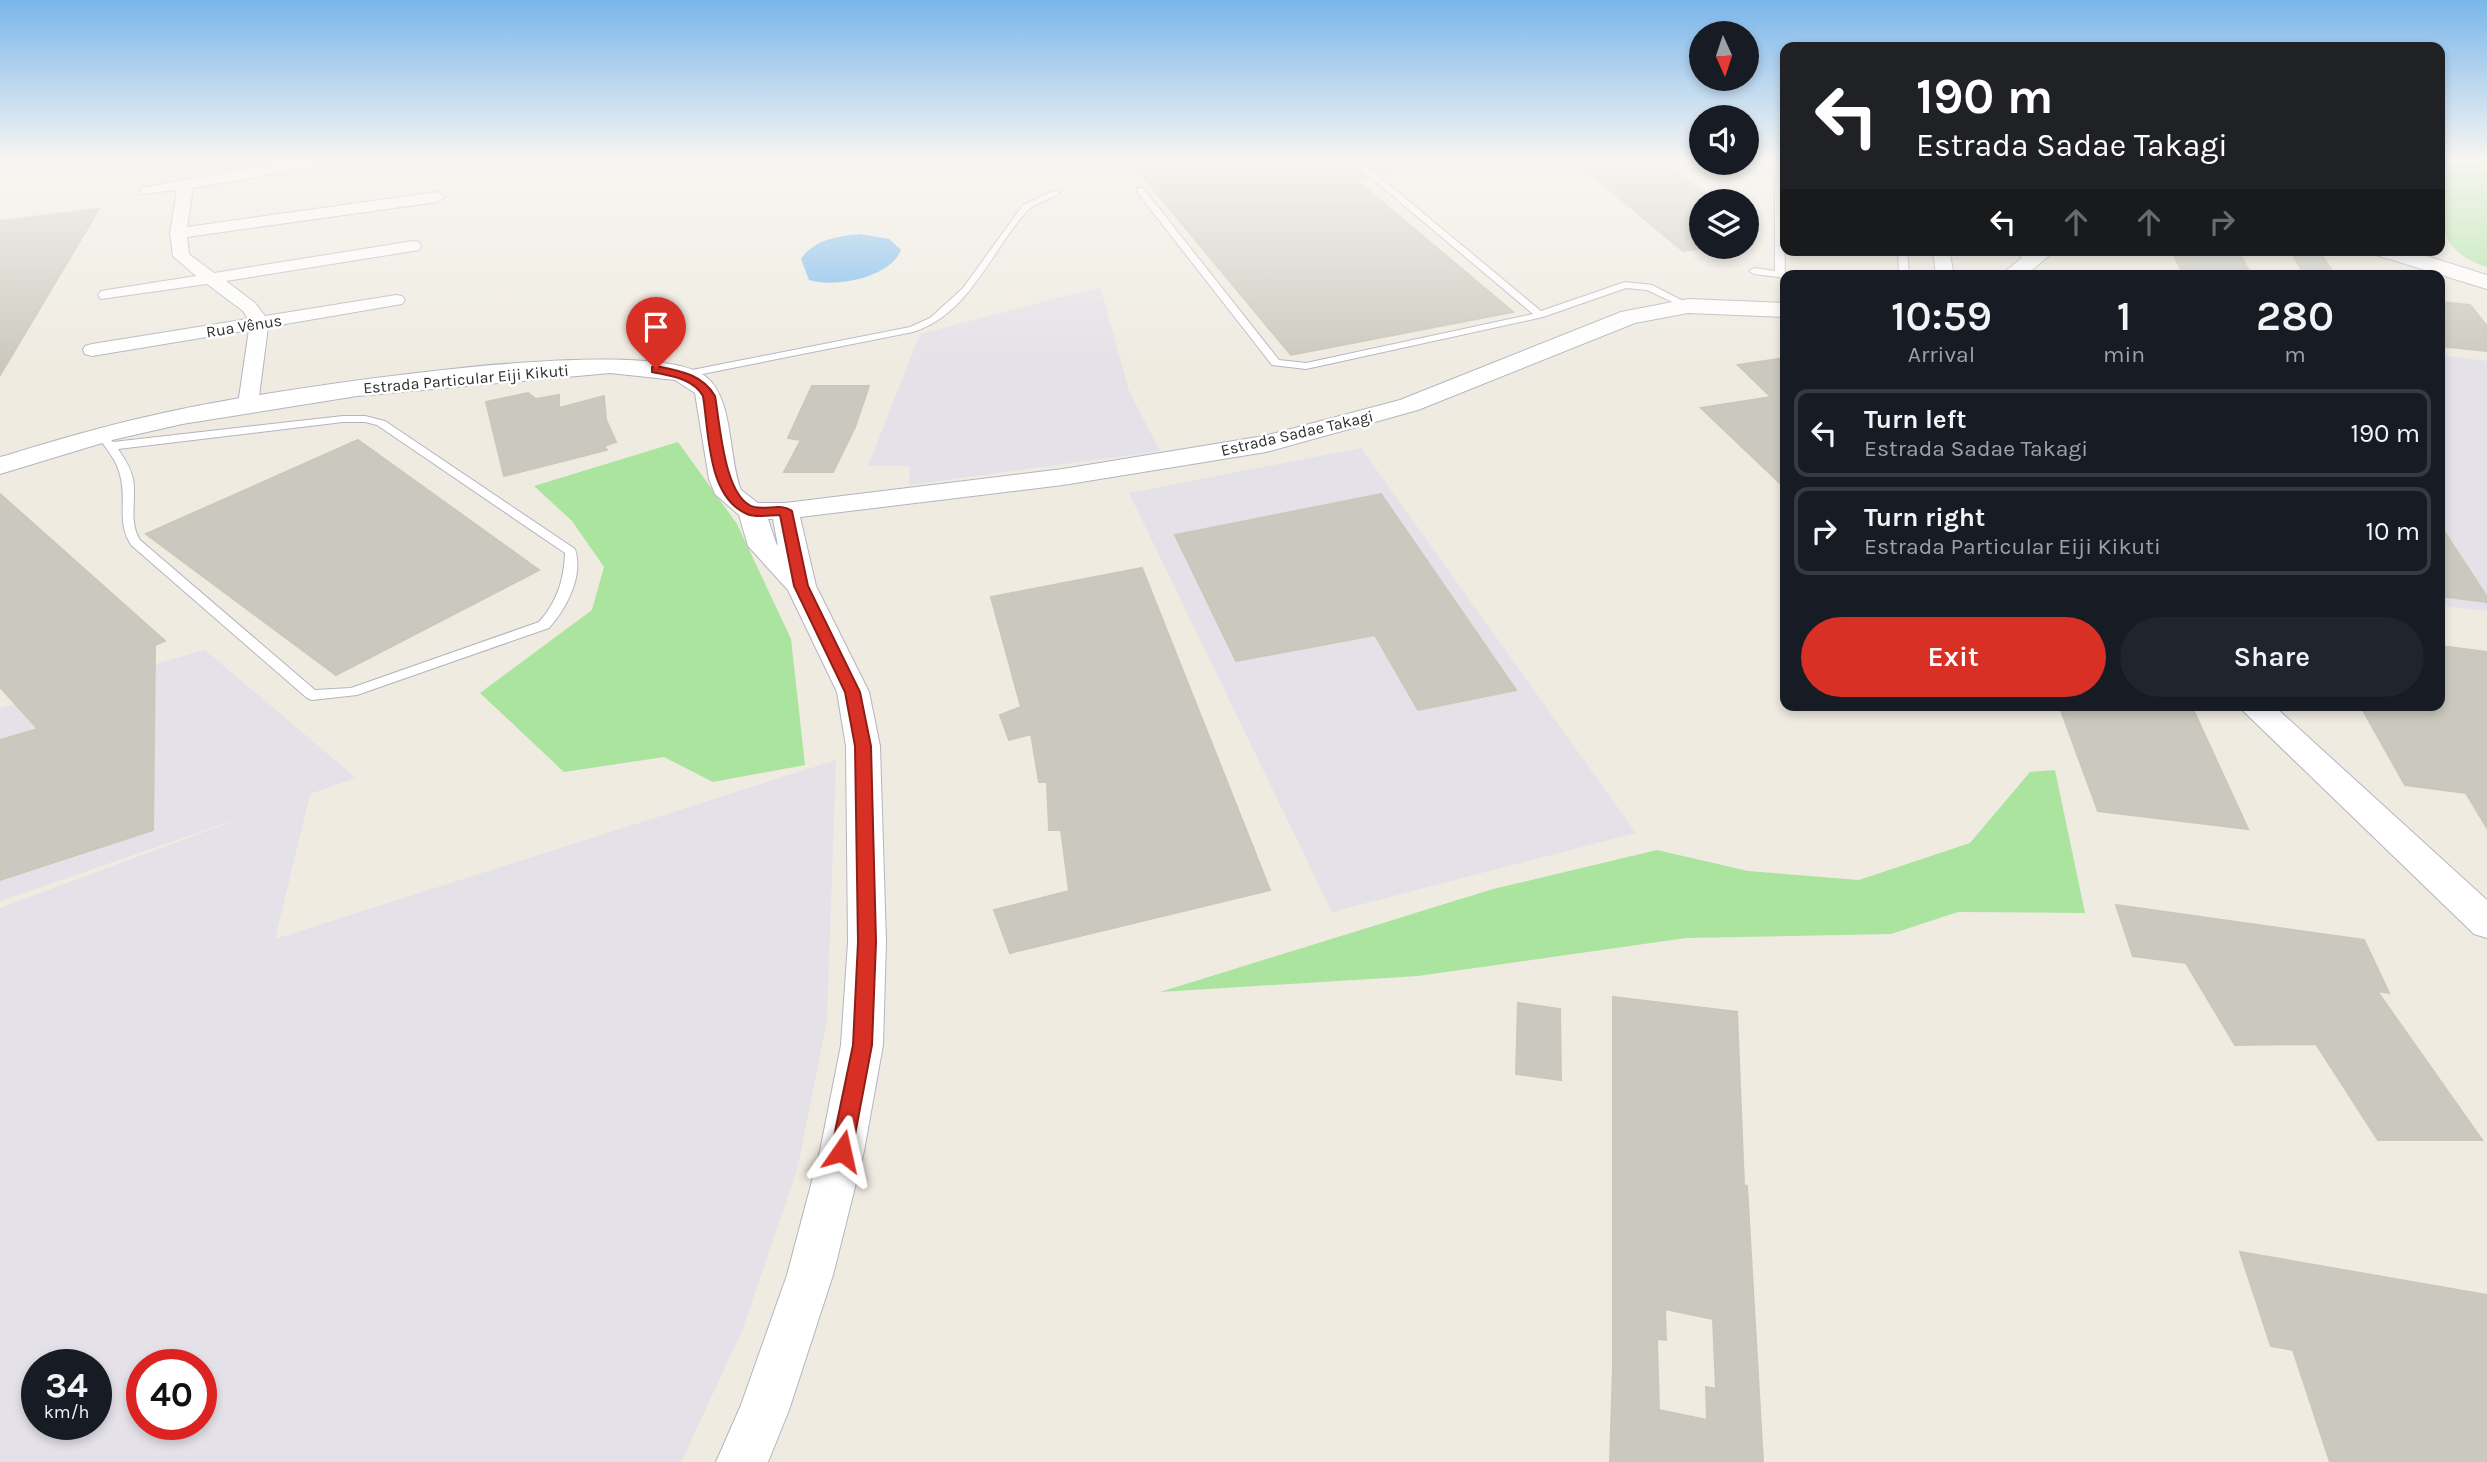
<!DOCTYPE html>
<html lang="en">
<head>
<meta charset="utf-8">
<style>
	body { margin:0; font-family:Karla,sans-serif; background:#20242c; color:#f1f3f6; height:100vh; display:flex; flex-direction:column; font-size:26px; white-space:nowrap }
	* { box-sizing:border-box; margin:0 }
	p { font-size:23px; color:#9ea1a6 }
	.icon { flex:none; width:38px; height:38px; fill:none; stroke:currentColor; stroke-width:2; stroke-linecap:round; stroke-linejoin:round }
	.map { position:relative; flex:1; overflow:hidden }
	.drawer { position:absolute; left:1780px; top:270px; width:665px; height:441px; display:flex; flex-direction:column; background:#171b24; border-radius:14px; box-shadow:0 4px 10px #0003 }
	.drawer>* { flex:none }
	.guide { position:absolute; left:1780px; top:42px; width:665px; height:214px; border-radius:14px; box-shadow:0 4px 10px #0003; background:#202124; color:#fff; overflow:hidden }
	.needle { width:46px; rotate:177deg }
	.buttons { position:absolute; left:1689px; top:21px; display:grid; gap:14px }
	.buttons a { display:grid; place-items:center; width:70px; height:70px; border-radius:50%; background:#171b24; box-shadow:0 4px 10px #0003; font-size:35px }
	.speed { position:absolute; left:21px; top:1349px; display:flex; gap:14px; font-size:35px; font-weight:700; text-align:center }
	.speed>* { display:grid; place-content:center; width:91px; height:91px; border-radius:50%; background:#171b24; box-shadow:0 4px 10px #0003; line-height:1 }
	.speed small { font-size:18px; font-weight:400 }
	.speed .limit { border:10px solid #d22; background:#fff; color:#111 }
	.pin { position:absolute; display:grid; place-items:center; width:60px; height:60px; color:#fff; margin:-72px -30px; border-radius:50% 50% 50% 0; rotate:-45deg; box-shadow:0 0 7px #0007 }
	.pin .icon { rotate:45deg }
	.me { position:absolute; width:77px; margin:-38px; rotate:11deg; stroke-linejoin:round; filter:drop-shadow(0 0 5px #0008) }
	.turn { display:flex; align-items:center; gap:24px; height:147px; padding:0 21px; font-size:32px }
	.turn .icon { width:91px; height:91px; stroke-width:2.5 }
	.turn b { display:block; font-size:49px; line-height:60px }
	.lanes { display:flex; align-items:center; height:66px; padding:0 21px; background:#0003; justify-content:center; gap:35px; direction:ltr }
	.lanes .off { opacity:.35 }
	.eta { display:flex; justify-content:space-evenly; align-items:center; height:119px; text-align:center }
	.eta b { font-size:42px; font-weight:600; line-height:49px }
	.action { display:flex; gap:14px; margin-top:auto; padding:14px 21px }
	.action a { flex:1; height:80px; border-radius:42px; background:#d93025; color:#fff; font-size:28px; font-weight:600; line-height:80px; text-align:center }
	.action a+a { background:#20242c; color:#f1f3f6 }
	ul { padding:0; list-style:none }
	li { display:flex; align-items:center; gap:21px; height:88px; margin:0 14px 10px; padding:0 7px; border:4px solid #363941; border-radius:14px }
	li div { flex:1 }
	li b { display:block; font-size:26px }
	li em { font-style:normal }
	.map>svg:first-child { display:block }
	.industrial { fill:#e4e1e8; fill-rule:evenodd }
	.green { fill:#aae49e }
	.water { fill:#76b9ef }
	.building { fill:#cbc9bf; stroke:#cbc8ba; stroke-width:2; fill-rule:evenodd }
	.lines { fill:none; stroke-linecap:round; stroke-linejoin:round }
	.service-casing { stroke:#b4b4c1; stroke-width:2 }
	.minor-casing { stroke:#b4b4c1; stroke-width:2 }
	.tertiary-casing { stroke:#b4b4c1; stroke-width:2 }
	.service { fill:#fff; fill-rule:evenodd }
	.minor { fill:#fff; fill-rule:evenodd }
	.tertiary { fill:#fff; fill-rule:evenodd }
	.route { fill:#d93025; stroke:#8d1f18; stroke-width:2 }
	.labels { text-anchor:middle; dominant-baseline:central; stroke-width:5; stroke-linejoin:round; paint-order:stroke }
	.far-street-label { font-size:16px; fill:#2e2e2e; stroke:#fff }
</style>
</head>
<body>
<div class="map">
<svg width="2487" height="1462" viewBox="0 0 2487 1462">
	<rect width="100%" height="100%" fill="#efebe1"/>
	<!-- industrial -->
	<g class="industrial">
		<polygon points="1100,287 1129,391 1160,451 909,485 910,466 868,466 920,334"/>
		<polygon points="2440,355 2487,361 2487,611 2440,606"/>
		<polygon points="1361,448 1636,833 1332,912 1129,493"/>
		<path d="M205,650L356,778L310,794L275,939L836,760L827,1020L797,1170L742,1331L681,1462H0V908L261,811L0,901V708ZM37,1365H96V1424H37ZM142,1365H201V1424H142Z"/>
	</g>
	<!-- green -->
	<g class="green">
		<path d="M2440,159H2487V267C2430,249 2439,208 2440,159Z"/>
		<polygon points="678,442 737,524 791,639 805,765 713,782 664,757 564,772 480,693 592,610 604,567 572,521 534,486"/>
		<polygon points="2055,770 2085,913 1958,912 1891,934 1686,938 1418,976 1160,992 1493,889 1657,850 1748,871 1859,880 1970,843 2030,772"/>
	</g>
	<!-- water -->
	<path class="water" d="M860,234L889,239L901,250C890,278 835,288 809,280L801,259C813,240 838,236 860,234Z"/>
	<!-- building -->
	<g class="building">
		<polygon points="1151,159 1346,159 1366,177 1355,179 1513,312 1291,355 1133,165"/>
		<polygon points="1363,159 1391,159 1392,172 1381,174"/>
		<polygon points="1572,159 1658,159 1714,201 1701,201 1701,247 1708,247 1683,251"/>
		<polygon points="99,209 0,375 0,221"/>
		<polygon points="2172,250 2238,250 2251,275 2183,275"/>
		<polygon points="2290,250 2318,250 2335,275 2305,275"/>
		<polygon points="2440,302 2470,305 2487,326 2487,351 2440,346"/>
		<polygon points="1785,358 1785,488 1701,408 1771,397 1738,365"/>
		<polygon points="812,386 869,386 855,427 833,472 784,472 801,440 788,438"/>
		<polygon points="528,393 536,399 559,395 559,408 604,396 606,420 616,442 604,446 607,450 504,476 486,402"/>
		<polygon points="358,440 539,570 336,675 146,534"/>
		<polygon points="0,494 165,641 155,645 153,830 0,880 0,740 38,729 0,687"/>
		<polygon points="1381,494 1516,690 1418,710 1375,635 1236,661 1175,535"/>
		<polygon points="2440,525 2487,597 2487,602 2440,596"/>
		<polygon points="1142,568 1270,890 1010,953 994,910 1069,891 1061,830 1049,830 1047,782 1039,782 1031,734 1009,740 1000,715 1021,707 991,597"/>
		<polygon points="2440,646 2487,652 2487,828 2466,793 2405,785 2360,705 2440,705"/>
		<polygon points="2059,705 2191,705 2248,829 2098,811"/>
		<polygon points="2116,905 2364,940 2389,993 2377,991 2482,1140 2378,1140 2316,1044 2235,1045 2186,963 2133,956"/>
		<path d="M1613,997L1737,1012L1744,1185L1747,1186L1763,1462H1610L1613,1367ZM1665,1309L1713,1319L1716,1389L1706,1387L1707,1420L1659,1410L1657,1339L1666,1340Z"/>
		<polygon points="1518,1003 1560,1009 1561,1080 1516,1074"/>
		<polygon points="2240,1252 2487,1295 2487,1462 2330,1462 2293,1350 2271,1346"/>
	</g>
	<g class="lines">
		<!-- service casing -->
		<g class="service-casing">
			<g id="service">
				<polygon points="1124,159 1138,159 1121,165 1117,163"/>
				<polygon points="1349,159 1358,159 1541,311 1625,282 1652,285 1693,306 1685,308 1647,290 1626,288 1543,317 1306,369 1272,365 1137,192 1137,188 1143,188 1279,360 1306,363 1533,314"/>
				<polygon points="1775,159 1783,159 1785,272 1789,275 1785,275 1785,278 1754,274 1749,271 1754,268 1775,271"/>
				<polygon points="1701,162 1710,163 1687,170 1683,168"/>
				<path d="M1053,191L1060,193C1051,200 1035,202 1027,211C990,252 970,314 913,332L682,378L677,375L682,372L910,327L930,318L963,288L1023,205Z"/>
				<polygon points="1898,250 1907,250 1909,275 1899,275"/>
				<polygon points="2011,250 2022,250 2037,260 2029,262"/>
				<path d="M343,416H365L385,421L575,549C584,576 566,609 549,628L357,695L312,700L307,698L131,545C117,523 126,502 121,479C118,461 106,448 96,435L97,433H105L113,442ZM343,422H365L377,425L565,553C564,580 557,602 539,622L351,688L315,690L140,540C128,521 137,499 133,479C131,468 124,458 118,449Z"/>
			</g>
		</g>
		<!-- minor casing -->
		<g class="minor-casing">
			<g id="minor">
				<polygon points="301,159 336,159 329,164 193,188 187,227 437,192 445,197 437,202 187,237 189,254 214,273 413,241 419,242 421,246 419,250 226,281 255,303 265,316 396,295 402,296 405,300 402,304 268,327 258,404 248,410 238,404 249,330 92,356 85,354 83,350 85,346 92,344 248,319 243,311 207,284 101,299 98,295 101,291 107,290 196,276 173,256 170,233 177,190 141,194 141,188"/>
				<polygon points="1933,250 1949,250 1954,275 1936,275"/>
			</g>
		</g>
		<!-- tertiary casing -->
		<g class="tertiary-casing">
			<g id="tertiary">
				<polygon points="2031,250 2056,250 2026,275 2001,275"/>
				<polygon points="2373,250 2407,250 2487,275 2487,289 2376,255"/>
				<path d="M1688,299L1785,303V317L1688,313L1635,323L1418,410L1266,452L1063,485L800,517L816,586L869,692L880,746L886,942L883,1045L864,1151L833,1275L789,1410L768,1462H716L741,1405L787,1275L820,1151L841,1045L848,942L846,746L837,692L788,590L748,546L739,515L715,494L709,479L695,393L675,380L610,373L357,396L182,424L112,440L0,474V457L8,455C65,437 123,421 182,409C268,391 643,331 705,376C734,397 728,458 741,490L758,503H785L1063,469L1264,436L1400,400L1621,312ZM768,519H773L778,546L776,543Z"/>
				<polygon points="2237,705 2273,705 2487,900 2487,938 2474,934"/>
			</g>
		</g>
		<!-- service -->
		<use href="#service" class="service"/>
		<!-- minor -->
		<use href="#minor" class="minor"/>
		<!-- tertiary -->
		<use href="#tertiary" class="tertiary"/>
	</g>
	<!-- sky -->
	<linearGradient id="sky" x2="0" y2="1"><stop stop-color="#7ab6eb"/><stop offset="0.44" stop-color="#f8f6f2"/><stop offset="1" stop-color="#f8f6f2" stop-opacity="0"/></linearGradient>
	<rect width="2487" height="364" fill="url(#sky)"/>
	<!-- route -->
	<path class="route" d="M656,366C680,371 702,374 715,396C720,423 724,499 754,507C767,510 782,503 792,511L808,586L860,692L871,746L876,942L872,1045L852,1151L849,1158L842,1161L834,1158L831,1151L853,1045L858,942L855,746L845,692L794,586L780,515C770,515 756,518 747,514C707,497 709,432 703,396C693,378 670,376 652,372V367Z"/>
	<g class="labels">
		<!-- far-street labels -->
		<g class="far-street-label">
			<text transform="translate(244 326) rotate(-9)">Rua Vênus</text>
			<text transform="translate(466 379) rotate(-5)">Estrada Particular Eiji Kikuti</text>
			<text transform="translate(1297 433) rotate(-13)">Estrada Sadae Takagi</text>
		</g>
	</g>
</svg>
<div class="buttons">
<a><svg class="needle" viewBox="-14 -14 28 28"><path d="M0-13l5 13h-10z" fill="#e53935"/><path d="M0 13l5-13h-10z" fill="#9ea1a6"/></svg></a>
<a><svg class="icon" aria-label="sound" viewBox="0 0 24 24"><path d="M4 9h4l5-4v14l-5-4H4zM17 9q2 3 0 6"/></svg></a>
<a><svg class="icon" aria-label="layers" viewBox="0 0 24 24"><path d="M12 4l9 5-9 5-9-5zM3 14l9 5 9-5"/></svg></a>
</div>
<div class="speed"><div>34<small>km/h</small></div><div class="limit">40</div></div>
<div class="pin" style="left:656px;top:369px;background:#d93025"><svg class="icon" aria-label="arrive" viewBox="0 0 24 24"><path d="M6 21V4h12l-3 4 3 4H6"/></svg></div>
<svg class="me" style="left:842px;top:1151px" viewBox="-20 -20 40 40"><path d="M0-17L14 15 0 8-14 15z" fill="#d93025" stroke="#fff" stroke-width="4"/></svg>
<div class="guide">
<div class="turn"><svg class="icon" aria-label="left" viewBox="0 0 24 24"><path d="M17 20v-9H6M10 6l-5 5 5 5"/></svg><div><b>190 m</b>Estrada Sadae Takagi</div></div>
<div class="lanes"><svg class="icon" aria-label="left" viewBox="0 0 24 24"><path d="M17 20v-9H6M10 6l-5 5 5 5"/></svg><svg class="icon off" aria-label="ahead" viewBox="0 0 24 24"><path d="M12 20V5M6 11l6-6 6 6"/></svg><svg class="icon off" aria-label="ahead" viewBox="0 0 24 24"><path d="M12 20V5M6 11l6-6 6 6"/></svg><svg class="icon off" aria-label="right" viewBox="0 0 24 24"><path d="M7 20v-9h11M14 6l5 5-5 5"/></svg></div>
</div>
<section class="drawer">
<div class="eta">
<div><b>10:59</b><p>Arrival</p></div>
<div><b>1</b><p>min</p></div>
<div><b>280</b><p>m</p></div>
</div>
<ul>
<li><svg class="icon" aria-label="left" viewBox="0 0 24 24"><path d="M17 20v-9H6M10 6l-5 5 5 5"/></svg><div><b>Turn left</b><p>Estrada Sadae Takagi</p></div><em>190 m</em></li>
<li><svg class="icon" aria-label="right" viewBox="0 0 24 24"><path d="M7 20v-9h11M14 6l5 5-5 5"/></svg><div><b>Turn right</b><p>Estrada Particular Eiji Kikuti</p></div><em>10 m</em></li>
</ul>
<div class="action"><a>Exit</a><a>Share</a></div>
</section>
</div>
</body>
</html>
